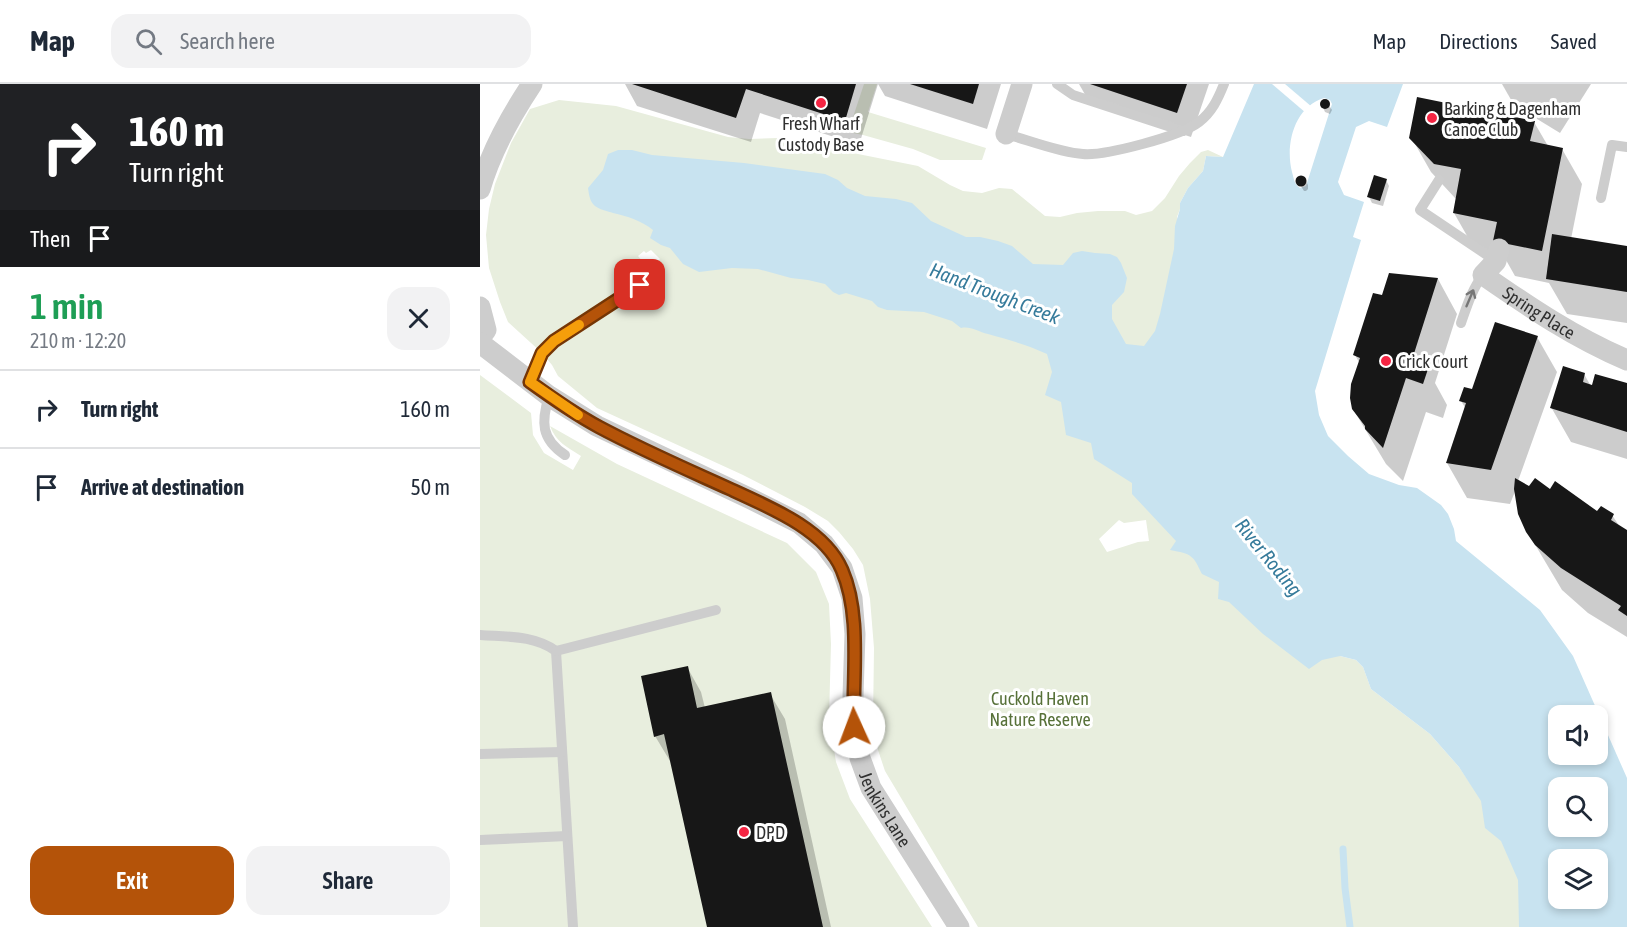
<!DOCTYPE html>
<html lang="en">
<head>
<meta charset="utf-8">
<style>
	body { margin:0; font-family:"Asap Condensed",sans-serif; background:#f2f2f3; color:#1f2937; height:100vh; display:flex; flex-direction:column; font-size:22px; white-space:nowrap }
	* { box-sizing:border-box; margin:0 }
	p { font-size:20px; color:#747a83 }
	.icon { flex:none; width:33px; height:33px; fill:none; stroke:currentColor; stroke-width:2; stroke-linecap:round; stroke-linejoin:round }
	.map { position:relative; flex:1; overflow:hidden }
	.details { display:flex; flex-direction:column; background:#fff; width:480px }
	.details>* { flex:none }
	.banner { background:#202124; color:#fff; overflow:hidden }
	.tools { position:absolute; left:1068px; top:621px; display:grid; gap:12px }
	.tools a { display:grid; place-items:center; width:60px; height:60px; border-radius:12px; background:#fff; box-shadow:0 3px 9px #0003; font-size:30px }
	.pin { position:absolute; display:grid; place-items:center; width:51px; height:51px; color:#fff; margin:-26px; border-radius:12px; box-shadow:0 3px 9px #0006 }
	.me { position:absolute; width:66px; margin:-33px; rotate:358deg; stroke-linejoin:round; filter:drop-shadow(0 0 4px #0008) }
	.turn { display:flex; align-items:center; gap:21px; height:126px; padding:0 30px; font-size:27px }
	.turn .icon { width:78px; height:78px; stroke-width:2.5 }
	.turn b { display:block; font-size:42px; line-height:51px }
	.then { display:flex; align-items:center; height:57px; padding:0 30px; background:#0003; gap:12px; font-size:22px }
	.round { display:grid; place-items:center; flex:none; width:63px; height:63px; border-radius:18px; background:#f2f2f3 }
	.headline { display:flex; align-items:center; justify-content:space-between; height:102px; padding:0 30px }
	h1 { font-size:36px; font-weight:600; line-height:45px; color:#1e9e55 }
	.cta { display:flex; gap:12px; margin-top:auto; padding:12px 30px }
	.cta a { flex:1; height:69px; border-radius:18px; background:#b45309; color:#fff; font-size:24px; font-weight:600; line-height:69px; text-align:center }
	.cta a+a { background:#f2f2f3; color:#1f2937 }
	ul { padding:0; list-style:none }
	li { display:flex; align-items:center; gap:18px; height:78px; padding:0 30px; border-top:2px solid #e0e1e3 }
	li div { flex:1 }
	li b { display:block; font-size:22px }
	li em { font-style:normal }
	header { display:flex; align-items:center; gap:36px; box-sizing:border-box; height:84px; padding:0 30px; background:#fff; border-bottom:2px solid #e0e1e3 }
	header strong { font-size:28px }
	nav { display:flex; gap:33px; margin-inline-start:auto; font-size:21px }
	.search { width:420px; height:54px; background:#f2f2f3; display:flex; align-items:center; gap:15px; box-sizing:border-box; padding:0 21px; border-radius:18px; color:#747a83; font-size:22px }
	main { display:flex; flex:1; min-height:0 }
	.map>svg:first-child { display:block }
	.green { fill:#e8eede; fill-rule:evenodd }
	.water { fill:#c8e3f0; fill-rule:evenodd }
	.pier { fill:#fff }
	.shadow { fill:#0003 }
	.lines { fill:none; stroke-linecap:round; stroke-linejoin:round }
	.stream { stroke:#c8e3f0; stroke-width:7 }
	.building { fill:#171717 }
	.service { stroke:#cdcdcd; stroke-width:10 }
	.minor { stroke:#cdcdcd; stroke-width:21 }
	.oneway { stroke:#777 }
	.route-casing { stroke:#753606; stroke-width:15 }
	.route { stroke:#b45309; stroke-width:10 }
	.slow { stroke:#f59e0b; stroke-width:10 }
	.poi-dot { fill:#f52543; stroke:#fff; stroke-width:2 }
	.labels { text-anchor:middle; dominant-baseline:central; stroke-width:6; stroke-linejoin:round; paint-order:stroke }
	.poi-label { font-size:18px; fill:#303030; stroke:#fff; text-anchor:start }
	.street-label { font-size:18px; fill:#303030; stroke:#fff }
	.park-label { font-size:18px; fill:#577139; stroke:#fff }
	.water-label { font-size:20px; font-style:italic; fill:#367b9b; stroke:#fff }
</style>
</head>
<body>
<header>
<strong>Map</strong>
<div class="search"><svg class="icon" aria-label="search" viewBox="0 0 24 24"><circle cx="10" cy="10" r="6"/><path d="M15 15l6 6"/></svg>Search here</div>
<nav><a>Map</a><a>Directions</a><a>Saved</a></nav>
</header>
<main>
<section class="details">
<div class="banner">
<div class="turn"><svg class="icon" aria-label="right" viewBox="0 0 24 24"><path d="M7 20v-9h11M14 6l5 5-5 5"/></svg><div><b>160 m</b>Turn right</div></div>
<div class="then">Then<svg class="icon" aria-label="arrive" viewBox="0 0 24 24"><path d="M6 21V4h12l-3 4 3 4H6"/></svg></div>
</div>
<div class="headline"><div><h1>1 min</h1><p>210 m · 12:20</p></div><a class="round"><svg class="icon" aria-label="close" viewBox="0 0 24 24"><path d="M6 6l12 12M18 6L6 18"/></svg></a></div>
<ul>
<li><svg class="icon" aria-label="right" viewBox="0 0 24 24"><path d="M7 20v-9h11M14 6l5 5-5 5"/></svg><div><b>Turn right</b></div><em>160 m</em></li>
<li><svg class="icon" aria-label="arrive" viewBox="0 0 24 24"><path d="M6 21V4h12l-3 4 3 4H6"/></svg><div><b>Arrive at destination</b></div><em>50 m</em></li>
</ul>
<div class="cta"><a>Exit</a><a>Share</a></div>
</section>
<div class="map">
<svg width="1147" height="843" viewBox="0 0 1147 843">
	<rect width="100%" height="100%" fill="#fff"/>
	<!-- green -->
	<g class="green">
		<polygon points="384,0 397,0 388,28 506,64 502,76 460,76 433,65 383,51 368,48"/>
		<path d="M79,16L136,22L248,53L269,55L298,54L438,82L470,101L483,107L502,109L519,104L532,105L565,132L580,133L597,129L618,127H645L656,131L672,127L685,114L699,92L710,79L721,68L728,66L743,73L726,72L723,87L708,104L700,119V125L697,133L860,572L876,576L883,583L891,605L950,650L979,683L1088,843H498L405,687L398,666L393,638L394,564L390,515L383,481L373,465L359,448L348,437L325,423L263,391L117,324L78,292L72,281L62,269L28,238L20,218L9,184L6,151L9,125L15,100L31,59L50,25ZM171,166L180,175L169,185L158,172L164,167L166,169ZM639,436L644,439L666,436L669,457L658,458L627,468L619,455Z"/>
		<path d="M0,291L51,329L53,351L64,369L93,386L101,372C87,363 76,358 70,342L137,380L307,459L336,488L349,520L351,560L349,634L356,678L370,715L452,843H0Z"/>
	</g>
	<!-- water -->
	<path class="water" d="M774,0H923L907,43L889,37L876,43L858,98L864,111L884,118L873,153L881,156L835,307L839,331L848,352L868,372L889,390L919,401L937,404L961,421L968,430L974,445L976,457L1060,526L1093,572L1147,694V843H1039L1038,796L1021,757L1005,744L1001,717L979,683L950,650L891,605L883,583L876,576L860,572L842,576L829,585L783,550L749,518L738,515L739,498L722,490C713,471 712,470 690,466L696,457L652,410V399L614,375L611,359L586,351L581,318L565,311L572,288L567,270C548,261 529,256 508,250C498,248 491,242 481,244L472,237L444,228L407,226L398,223L392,217L366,209L359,211L353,208L345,200L328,196L311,194L278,185L252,184L219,188L203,180L190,164L181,161L170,154L173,146C162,137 147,132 133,129C128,127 120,126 115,122C110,118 109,111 108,104L123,86L128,70L138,66H152L172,71L264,79L345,90L358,96L367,104L385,112L416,115L432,119L451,137L486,153H500L518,157L532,162L553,180L583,181L593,169L602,167L615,169L630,170L637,173L641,179L647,194L644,208L632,221V235L646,260L664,262L675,247L680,230L694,165L695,142L700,125V119L708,104L723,87L726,72L743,73ZM844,14L850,16L852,20L826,102L820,104C814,100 814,95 812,88C805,61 814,23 844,14ZM1078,632H1118V670H1078ZM1078,704H1118V742H1078ZM1078,776H1118V814H1078Z"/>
	<!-- pier -->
	<polygon class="pier" points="792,0 805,0 832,23 826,29"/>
	<!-- shadow -->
	<g class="shadow">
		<polygon points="145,0 521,0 507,45 405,12 398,0 379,61 280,29 271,58 157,22"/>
		<polygon points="599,0 729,0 711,53 611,21"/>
		<polygon points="1022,0 1111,0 1080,49 1034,21"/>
		<polygon points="843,17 847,18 852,26 850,30 845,28 842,21"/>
		<polygon points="1054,38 1068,62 1082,65 1102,100 1091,155 1147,163 1147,239 1087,230 1069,199 1035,192 1022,169 994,164 974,129 977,115 975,114 951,88 931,53"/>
		<polygon points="819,93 824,94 828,101 828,105 826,107 824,107 817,96"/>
		<polygon points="906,96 909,102 903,122 892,119 889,113"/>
		<polygon points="958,195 977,230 955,299 967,321 963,334 946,328 923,397 906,380 873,325 880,280 875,271 903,213"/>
		<polygon points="1057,253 1077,288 1038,397 1050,405 1071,407 1118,429 1132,431 1140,443 1147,448 1147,553 1108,529 1082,506 1047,447 1036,405 1030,420 987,414 967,379 986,325 981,317"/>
		<polygon points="1104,290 1112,304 1116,291 1147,301 1147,375 1091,358 1071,323"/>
		<polygon points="207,583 221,608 225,624 290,610 305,635 351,843 228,843 192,677 190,677 175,652"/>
	</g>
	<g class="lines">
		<!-- stream -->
		<polyline class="stream" points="863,765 865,804 870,843"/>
	</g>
	<!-- building -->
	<g class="building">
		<polygon points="152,0 376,0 365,37 266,5 256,34"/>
		<polygon points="430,0 499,0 493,20"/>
		<polygon points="610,0 707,0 697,29"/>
		<polygon points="937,13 1055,37 1050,57 1083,64 1062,167 1013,157 1017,138 973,129 981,85 954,80 929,54"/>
		<circle cx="845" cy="20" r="5"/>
		<polygon points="894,91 907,95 900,117 887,113"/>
		<circle cx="821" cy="97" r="5.5"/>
		<polygon points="1072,150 1147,162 1147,208 1066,195"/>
		<polygon points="909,189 958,194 931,279 948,285 943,300 926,294 903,364 885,345 885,342 872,325 870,314 871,300 880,274 873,271 893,209 902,211"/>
		<polygon points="1015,238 1058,252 1011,386 966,379 986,319 979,317 984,303 992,305"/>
		<polygon points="1083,282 1105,289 1103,298 1112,301 1115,290 1147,299 1147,348 1070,324"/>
		<polygon points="1035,394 1049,402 1055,394 1070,405 1075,397 1117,427 1121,422 1134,430 1131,436 1147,446 1147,532 1138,526 1141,522 1081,484 1055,461 1046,448 1038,430 1034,405"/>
		<polygon points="208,582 217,624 291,608 343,843 227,843 184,650 174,653 161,592"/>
	</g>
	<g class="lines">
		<!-- service -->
		<g class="service">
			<polyline points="577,0 593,11 703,47"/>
			<path d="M526,50C548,56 581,69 603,70C625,72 701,52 719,38C732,28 738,15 744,0"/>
			<polyline points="959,96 940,126 1016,177"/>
			<polyline points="1121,114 1132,61 1147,63"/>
			<path d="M981,239C987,222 992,205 1003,191"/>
			<polyline points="50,298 62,269 74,257 160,201"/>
			<path d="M69,312C61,338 61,355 85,371"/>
			<path d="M0,551C27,553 54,551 76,567L93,843"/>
			<polyline points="76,567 236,526"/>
			<polyline points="0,670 82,668"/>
			<polyline points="0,756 87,752"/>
		</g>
		<!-- minor -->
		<g class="minor">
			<polyline points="526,50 542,0"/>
			<path d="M0,105C11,67 30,33 52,0"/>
			<path id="s1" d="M1019,165L1016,177L1003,191C1049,223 1095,254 1147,276"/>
			<polyline points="0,223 6,246 0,254"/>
			<path id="s2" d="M0,259L69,312L117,342L271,415L319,439L344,460L362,484L372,514L375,550L373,612L374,643L380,674L391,704L479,843"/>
		</g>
	</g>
	<!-- one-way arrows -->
	<defs><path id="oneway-shaft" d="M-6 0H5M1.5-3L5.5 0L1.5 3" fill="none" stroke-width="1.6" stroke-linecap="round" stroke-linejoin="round" transform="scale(1.5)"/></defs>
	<use class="oneway" href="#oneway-shaft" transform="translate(990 214) rotate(-67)"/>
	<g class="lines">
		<!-- route casing -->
		<g class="route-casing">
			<path id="route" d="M160,201L74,257L62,269L50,298C72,314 95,330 119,343C162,366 206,385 250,405C272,415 299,427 319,440C336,451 354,467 362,486C382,532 372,593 374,643"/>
		</g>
		<!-- route -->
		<use href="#route" class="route"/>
		<!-- slow -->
		<polyline class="slow" points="98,331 50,298 62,269 74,257 99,241"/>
	</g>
	<!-- markers -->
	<g class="poi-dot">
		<circle cx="341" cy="19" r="6"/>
		<circle cx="952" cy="34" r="6"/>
		<circle cx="906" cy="277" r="6"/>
		<circle cx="264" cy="748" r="6"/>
	</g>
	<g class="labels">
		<!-- poi labels -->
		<g class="poi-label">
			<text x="964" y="24">Barking &amp; Dagenham<tspan x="964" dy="21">Canoe Club</tspan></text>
			<text x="341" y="39" text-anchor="middle">Fresh Wharf<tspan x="341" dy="21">Custody Base</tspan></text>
			<text x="918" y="277">Crick Court</text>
			<text x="276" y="748">DPD</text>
		</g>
		<!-- street labels -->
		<g class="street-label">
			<text stroke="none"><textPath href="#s1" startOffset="99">Spring Place</textPath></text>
			<text stroke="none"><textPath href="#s2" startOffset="680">Jenkins Lane</textPath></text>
		</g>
		<!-- park labels -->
		<g class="park-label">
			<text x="560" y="614">Cuckold Haven<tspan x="560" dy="21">Nature Reserve</tspan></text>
		</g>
		<!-- water labels -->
		<g class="water-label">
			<text transform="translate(515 209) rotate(21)">Hand Trough Creek</text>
			<text transform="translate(789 473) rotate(51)">River Roding</text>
		</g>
	</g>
</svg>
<div class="tools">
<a><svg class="icon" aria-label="sound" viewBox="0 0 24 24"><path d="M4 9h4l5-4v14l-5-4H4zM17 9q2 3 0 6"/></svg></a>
<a><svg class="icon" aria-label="search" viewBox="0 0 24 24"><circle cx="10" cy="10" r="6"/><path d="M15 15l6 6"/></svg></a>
<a><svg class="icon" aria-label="layers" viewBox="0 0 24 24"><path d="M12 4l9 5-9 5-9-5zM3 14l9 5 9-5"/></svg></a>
</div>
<div class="pin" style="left:160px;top:201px;background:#d93025"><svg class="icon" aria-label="arrive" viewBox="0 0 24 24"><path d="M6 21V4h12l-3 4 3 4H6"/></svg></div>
<svg class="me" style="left:374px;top:643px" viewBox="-20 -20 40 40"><circle r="19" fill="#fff"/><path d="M0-13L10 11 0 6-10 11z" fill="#b45309"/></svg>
</div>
</main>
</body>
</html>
